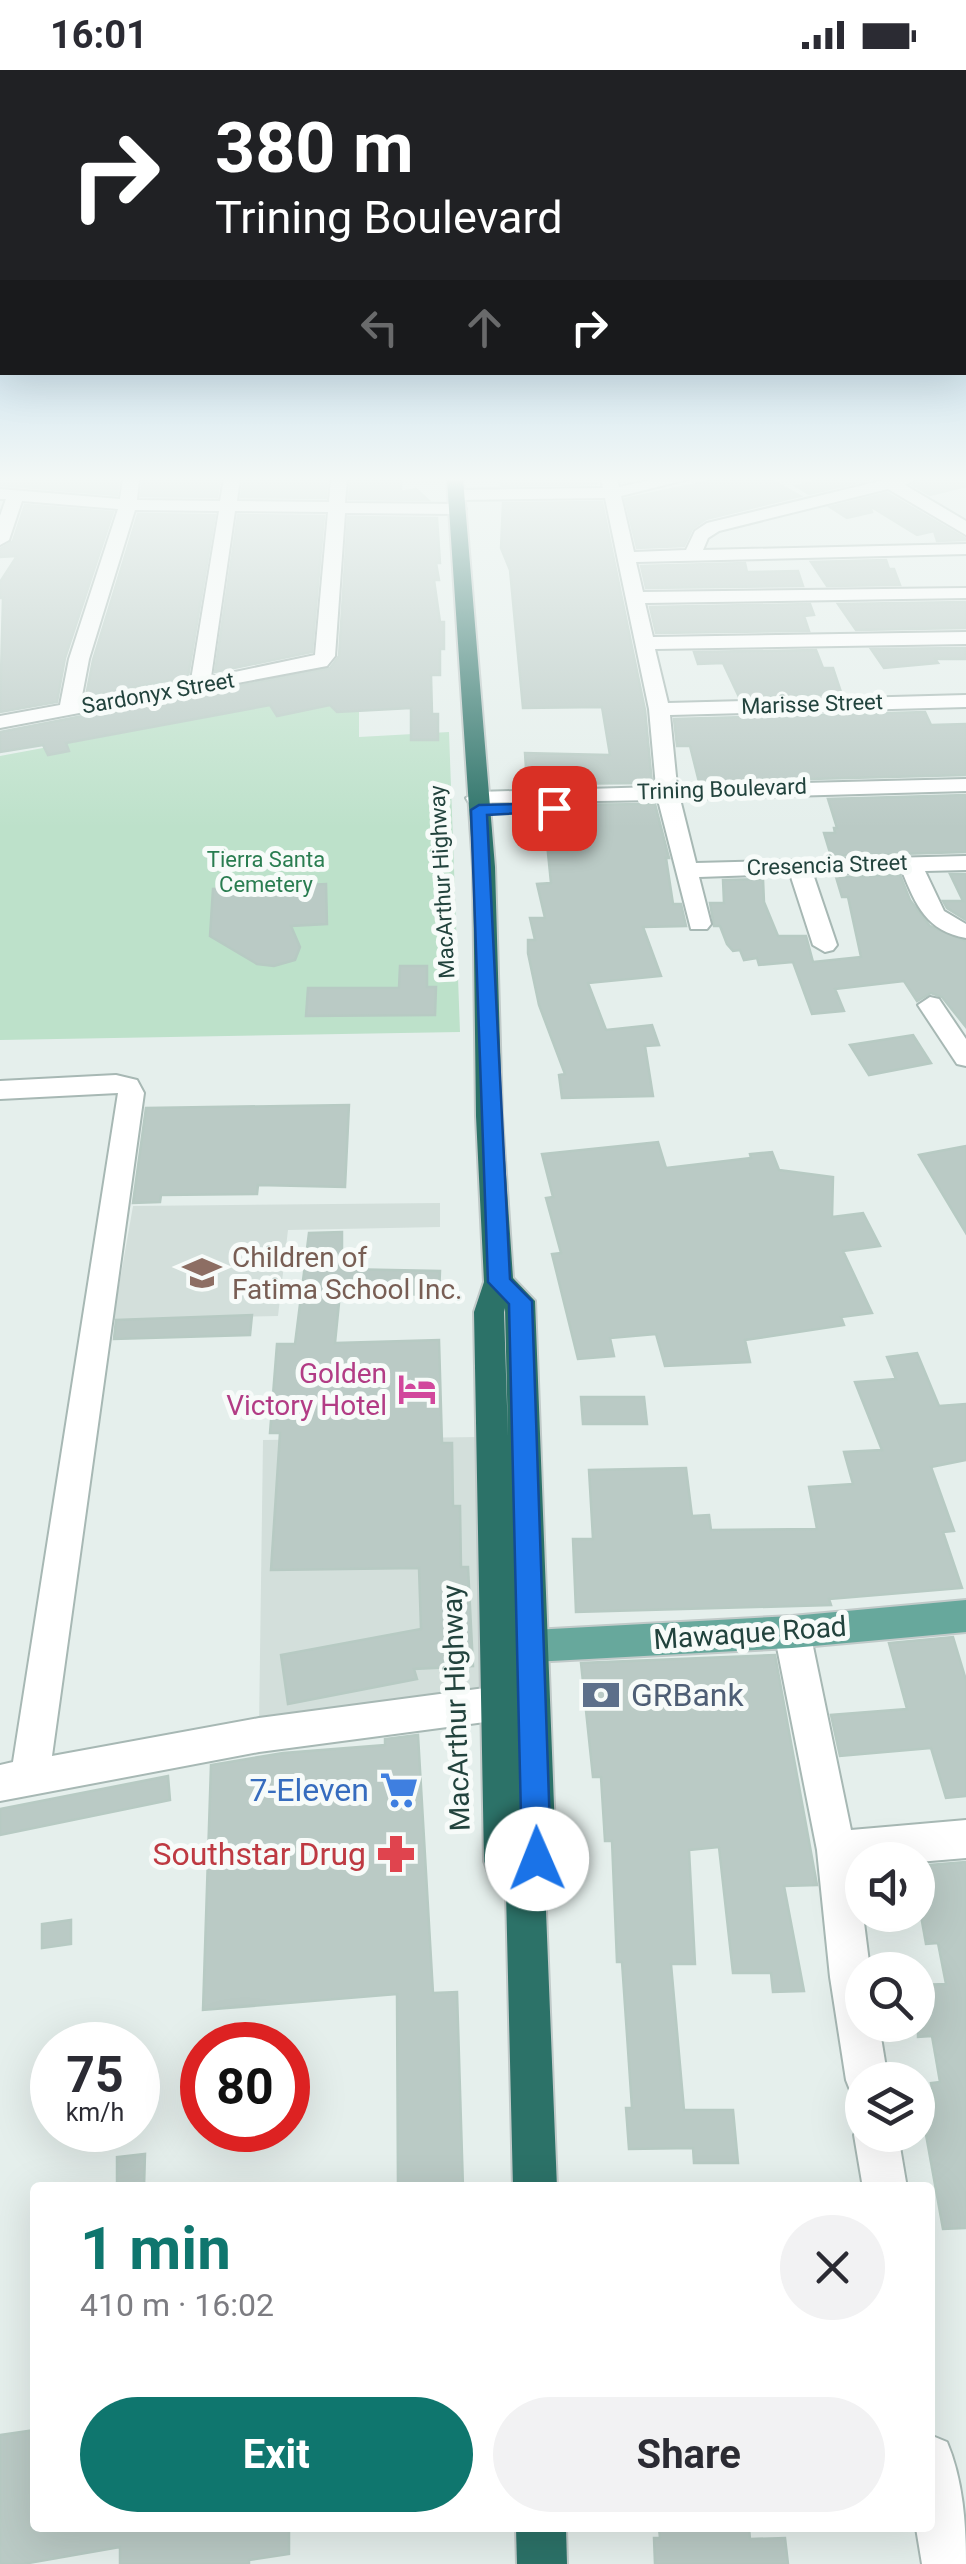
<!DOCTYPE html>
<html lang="en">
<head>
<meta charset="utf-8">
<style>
	body { margin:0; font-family:Roboto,sans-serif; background:#f2f2f3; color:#2b2b33; height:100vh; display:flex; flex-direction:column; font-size:38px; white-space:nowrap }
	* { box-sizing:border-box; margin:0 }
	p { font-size:32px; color:#7c7c81 }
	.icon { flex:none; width:55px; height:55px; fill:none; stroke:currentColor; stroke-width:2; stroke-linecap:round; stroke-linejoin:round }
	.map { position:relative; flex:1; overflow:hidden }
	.drawer { position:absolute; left:30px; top:2112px; width:905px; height:350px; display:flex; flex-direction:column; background:#fff; border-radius:10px; box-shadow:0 10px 40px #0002 }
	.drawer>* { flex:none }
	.hud { position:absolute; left:0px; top:0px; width:968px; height:305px; box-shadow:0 10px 40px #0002; background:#202124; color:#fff; overflow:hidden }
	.fabs { position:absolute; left:845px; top:1772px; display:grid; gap:20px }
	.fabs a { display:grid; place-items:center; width:90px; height:90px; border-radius:50%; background:#fff; box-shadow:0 10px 40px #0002; font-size:50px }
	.speed { position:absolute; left:30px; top:1952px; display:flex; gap:20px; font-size:50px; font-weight:700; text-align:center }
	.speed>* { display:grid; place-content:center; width:130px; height:130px; border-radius:50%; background:#fff; box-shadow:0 10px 40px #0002; line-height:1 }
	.speed small { font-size:25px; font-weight:400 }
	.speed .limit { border:15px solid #d22; background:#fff; color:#111 }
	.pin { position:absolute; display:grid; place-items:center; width:85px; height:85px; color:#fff; margin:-42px; border-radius:20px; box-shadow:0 5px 15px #0006 }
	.me { position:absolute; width:110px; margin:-55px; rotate:359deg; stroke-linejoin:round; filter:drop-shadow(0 0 8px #0008) }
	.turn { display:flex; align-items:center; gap:35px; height:210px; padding:0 50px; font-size:45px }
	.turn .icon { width:130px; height:130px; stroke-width:2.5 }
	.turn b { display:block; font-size:70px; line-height:85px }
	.lanes { display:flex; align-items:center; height:95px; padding:0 50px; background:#0003; justify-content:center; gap:50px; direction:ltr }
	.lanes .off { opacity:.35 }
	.round { display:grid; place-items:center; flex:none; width:105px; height:105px; border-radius:52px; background:#f2f2f3 }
	.overview { display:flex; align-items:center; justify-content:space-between; height:170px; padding:0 50px }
	h1 { font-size:60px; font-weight:700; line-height:75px; color:#0f766e }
	.cta { display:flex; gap:20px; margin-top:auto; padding:20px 50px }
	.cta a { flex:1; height:115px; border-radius:60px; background:#0f766e; color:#fff; font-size:40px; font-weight:700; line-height:115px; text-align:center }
	.cta a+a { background:#f2f2f3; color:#2b2b33 }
	.status { display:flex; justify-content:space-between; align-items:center; height:70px; padding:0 50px; background:#fff; direction:ltr }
	.status svg { height:28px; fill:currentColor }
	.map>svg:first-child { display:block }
	.built { fill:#d3dfdb }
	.green { fill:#bde1ca }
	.building { fill:#bacac5; stroke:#b7cac3; stroke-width:2.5 }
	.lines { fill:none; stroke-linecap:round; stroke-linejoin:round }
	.minor-casing { stroke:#a7b8b4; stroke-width:4 }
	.major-casing { stroke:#c1cac9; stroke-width:4 }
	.highway-casing { stroke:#c1cac9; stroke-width:4 }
	.minor { fill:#fff; fill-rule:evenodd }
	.major { fill:#67a89c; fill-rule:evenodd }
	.highway { fill:#2c7268; fill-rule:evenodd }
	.route { fill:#1a73e8; stroke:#114b97; stroke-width:2.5 }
	.labels { text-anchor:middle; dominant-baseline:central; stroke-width:10; stroke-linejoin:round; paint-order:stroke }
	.far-street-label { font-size:22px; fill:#22433d; stroke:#f7fbf9 }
	.far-park-label { font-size:22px; fill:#297d50; stroke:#f7fbf9 }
	.education-label { font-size:28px; fill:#785e54; stroke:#f7fbf9; text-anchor:start }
	.hotel-label { font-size:28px; fill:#b23c85; stroke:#f7fbf9; text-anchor:end }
	.street-label { font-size:28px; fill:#22433d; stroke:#f7fbf9 }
	.near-service-label { font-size:32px; fill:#4e5e75; stroke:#f7fbf9; text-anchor:start }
	.near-shop-label { font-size:32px; fill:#366cbe; stroke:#f7fbf9; text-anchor:end }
	.near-health-label { font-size:32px; fill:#be3a42; stroke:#f7fbf9; text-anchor:end }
</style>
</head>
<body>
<div class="status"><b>16:01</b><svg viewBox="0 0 49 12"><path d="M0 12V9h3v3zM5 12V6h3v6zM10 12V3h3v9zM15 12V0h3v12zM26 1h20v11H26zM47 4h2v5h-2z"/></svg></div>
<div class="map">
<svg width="966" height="2494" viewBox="0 0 966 2494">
	<rect width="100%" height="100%" fill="#e5efec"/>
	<!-- built -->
	<g class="built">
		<polygon points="440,1133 440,1157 288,1160 278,1246 113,1250 133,1136"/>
		<polygon points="478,1367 488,1616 259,1656 263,1370"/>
	</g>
	<!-- green -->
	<polygon class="green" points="359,619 359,667 449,662 460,962 0,970 0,686"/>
	<!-- building -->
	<g class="building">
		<polygon points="0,409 119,409 117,425 0,415"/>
		<polygon points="143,409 220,409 217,427 141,426"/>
		<polygon points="319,409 327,409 326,428 241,427 244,410"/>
		<polygon points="351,409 401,409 401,422 416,419 428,430 349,429"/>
		<polygon points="501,409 598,409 598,414 501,416"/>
		<polygon points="719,409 770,409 800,426 706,449 692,459 684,476 637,478 625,429"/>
		<polygon points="824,409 872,409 809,424 796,416"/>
		<polygon points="920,409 966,409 966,416 930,425 913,415"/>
		<polygon points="887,423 966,469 966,470 937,471 934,461 917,465 870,436 872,442 847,448 830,437"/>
		<polygon points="602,432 645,640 652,713 527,714 525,683 610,685 602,637 523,638 510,500 501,478 503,433"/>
		<polygon points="25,435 113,442 65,588 57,632 0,642 3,528 0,528 0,512 17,486 0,487 0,479 13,471"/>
		<polygon points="138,444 215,445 188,607 86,626 93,590"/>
		<polygon points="238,445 324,446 312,582 215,602"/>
		<polygon points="348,447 437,448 440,493 436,493 439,510 434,510 440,552 444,552 444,579 440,579 440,605 431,605 432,644 438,644 438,670 411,670 411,638 337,642 330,635 277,646 270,635 66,673 69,681 48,685 43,675 0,682 0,662 330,598 339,586"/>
		<polygon points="886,490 889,499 894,499 900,515 827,516 811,492"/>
		<polygon points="745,493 747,502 798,501 803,516 646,518 641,496"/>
		<polygon points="966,532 966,558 856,560 838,534"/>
		<polygon points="810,534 814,545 804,546 809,561 656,563 650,537"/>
		<polygon points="966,578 966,589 935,589 938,593 884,598 871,579"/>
		<polygon points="816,580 823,598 833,598 842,625 739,627 723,593 698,594 694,582"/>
		<polygon points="925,642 931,655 966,654 966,705 699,712 690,676 677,676 674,649"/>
		<polygon points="966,725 966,782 831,786 824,763 835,763 834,758 837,758 828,729"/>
		<polygon points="655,734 669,788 666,788 673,834 681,834 686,856 643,857 661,906 588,913 606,960 652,955 659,975 645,976 653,1026 562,1028 559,1005 565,1004 539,935 528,883 528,870 535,870 530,848 545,848 537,814 551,813 547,773 552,772 549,735"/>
		<polygon points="950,804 966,804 966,850 947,838 943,831 963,831"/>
		<polygon points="900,805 910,830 930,856 966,871 966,957 942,927 931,923 917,931 904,911 835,919 844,941 812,944 793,892 759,895 757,888 744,890 740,880 733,881 727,874 720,856 714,856 710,833 724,833 723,810 763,809 764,832 778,866 806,866 813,892 861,887 848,827 842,827 836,807"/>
		<polygon points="326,814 327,854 291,856 300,877 295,890 274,896 257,894 210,866 213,819"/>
		<polygon points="400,896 427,896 427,917 436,917 435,945 306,946 308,918 399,918"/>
		<polygon points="913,965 931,993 869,1005 850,975"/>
		<polygon points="349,1035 345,1117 258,1115 257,1124 161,1125 160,1132 133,1133 146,1038"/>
		<polygon points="658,1072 666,1098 751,1088 750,1084 772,1082 779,1100 833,1107 832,1147 863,1143 880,1176 843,1181 872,1243 841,1247 844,1255 745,1270 750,1292 665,1296 656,1264 610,1268 614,1286 578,1289 552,1184 561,1183 546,1128 553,1127 542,1084"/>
		<polygon points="966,1076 966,1163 919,1085"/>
		<polygon points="342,1162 342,1199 440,1201 439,1225 340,1223 335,1273 439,1270 442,1373 452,1373 453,1436 460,1436 461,1497 468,1497 473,1596 414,1599 417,1609 288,1634 281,1585 421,1559 419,1498 271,1500 280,1363 270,1363 277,1274 295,1274 309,1163"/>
		<polygon points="252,1245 250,1265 114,1269 116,1250"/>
		<polygon points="917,1283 939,1336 966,1334 966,1390 931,1397 954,1461 943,1462 962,1518 829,1529 831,1535 576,1542 573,1469 593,1469 589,1400 686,1398 692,1446 709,1445 711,1460 817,1459 809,1417 853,1414 844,1382 882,1380 855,1312 896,1309 887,1287"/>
		<polygon points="581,1327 644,1327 647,1354 583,1354"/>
		<polygon points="953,1567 966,1610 966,1726 946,1728 931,1678 840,1686 831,1645 907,1639 889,1573"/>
		<polygon points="775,1585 817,1815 784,1816 804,1921 773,1922 771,1903 733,1903 719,1777 689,1780 695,1894 671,1894 684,2040 733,2040 738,2093 694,2093 693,2078 629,2079 626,2038 632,2038 622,1892 617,1892 612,1771 605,1771 601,1707 593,1707 581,1593"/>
		<polygon points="418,1665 433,1923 457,1922 463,2118 398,2118 397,1924 203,1940 211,1695 283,1683 385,1675 385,1669"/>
		<polygon points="168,1706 170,1730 0,1765 0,1739"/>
		<polygon points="966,1792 966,2158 943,2159 921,2037 936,2036 931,2013 940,2012 932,1966 918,1967 918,1915 946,1914 938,1873 926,1874 918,1829 918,1796"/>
		<polygon points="71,1850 71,1874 42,1878 42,1854"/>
		<polygon points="145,2084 144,2118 117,2118 117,2087"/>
		<polygon points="35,2360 35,2458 289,2458 289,2484 249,2490 249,2494 120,2494 120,2477 23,2494 0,2494 0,2365"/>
		<polygon points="659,2458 749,2458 750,2469 785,2468 788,2494 655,2494 654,2468 660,2468"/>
	</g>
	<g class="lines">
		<!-- minor casing -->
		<g class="minor-casing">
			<g id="minor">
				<path d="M123,409H139L137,430L220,431L224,409H240L237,431L329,432L331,409H347L345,433L458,434L466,439L458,444L345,443L335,586L327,596L0,658V646L60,635L69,589L118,439L22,431L9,470L0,475V446L6,429H0V419L120,429ZM135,440L219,441L191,610L81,631L89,589ZM235,441L328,442L315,585L211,607Z"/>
				<path d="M601,409H617L619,417L657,409H689L621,426L634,482L686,480L695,461L707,453L888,409H916L905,415L966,451V465L888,419L719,461L708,468L703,480L966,474V484L636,492L643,522L966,518V528L645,533L653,567L966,562V574L655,579L668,633L966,625V637L670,645L677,716L966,709V721L680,729L696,793L966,786V800L925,801L944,841L966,854V868C927,861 916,836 902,801L813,804L837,875L833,880L825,882L813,875L790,804L699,807L711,854L707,859H691L658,730L469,733L466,728L477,722L656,717L649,639L605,428L456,430L448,425L456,420L603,418Z"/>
				<polygon points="930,927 939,929 966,969 966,996 957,994 918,935"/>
				<polygon points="116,1005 137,1010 144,1023 52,1686 259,1648 500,1616 513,1621 518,1633 513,1645 500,1650 259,1682 0,1731 0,1695 13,1692 118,1023 0,1029 0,1011"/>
				<polygon points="792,1546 804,1551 810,1562 851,1760 966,1750 966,1788 918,1792 862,1790 862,1797 857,1797 870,1900 862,1900 862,1955 879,1955 888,2010 862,2010 862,2029 852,2025 846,2010 830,1907 817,1780 774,1562 780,1551"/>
				<polygon points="862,2049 862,2065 898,2065 907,2118 863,2118 854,2065"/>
				<path d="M930,2365L947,2372C963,2410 966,2453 966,2494H922L916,2458H930Z"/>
			</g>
		</g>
		<!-- major casing -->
		<g class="major-casing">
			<polygon id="major" points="966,1530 966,1562 792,1578 533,1592 520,1587 515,1576 520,1565 533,1560 792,1546"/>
		</g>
		<!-- highway casing -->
		<g class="highway-casing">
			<g id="highway">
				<path d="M447,409H463L495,797L502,1046L513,1208L535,1231L556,1789L545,1816L557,2118H513L506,1822L489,1805L484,1791L474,1242L484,1212L476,1046L473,797ZM505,1238L508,1367L504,1242Z"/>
				<polygon points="516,2458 566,2458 567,2494 517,2494"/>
			</g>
		</g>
		<!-- minor -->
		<use href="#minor" class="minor"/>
		<!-- major -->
		<use href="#major" class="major"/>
		<!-- highway -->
		<use href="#highway" class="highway"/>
	</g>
	<!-- sky -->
	<linearGradient id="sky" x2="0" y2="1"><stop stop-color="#82bbe1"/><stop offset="0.54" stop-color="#f3f8f6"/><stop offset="1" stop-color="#f3f8f6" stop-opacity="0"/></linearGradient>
	<rect width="966" height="758" fill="url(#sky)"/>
	<!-- route -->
	<polygon class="route" points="554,733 562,738 560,741 487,745 510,1209 532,1231 551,1789 547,1799 537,1804 526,1799 522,1789 509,1234 488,1212 471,740 479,735"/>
	<!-- icons -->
	<defs>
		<g id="school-bare" transform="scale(3)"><path d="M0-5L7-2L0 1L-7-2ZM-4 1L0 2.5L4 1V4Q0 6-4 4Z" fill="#8d6e63" stroke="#f7fbf9" stroke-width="2.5" paint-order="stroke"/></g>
		<g id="hotel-bare" transform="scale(3)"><path d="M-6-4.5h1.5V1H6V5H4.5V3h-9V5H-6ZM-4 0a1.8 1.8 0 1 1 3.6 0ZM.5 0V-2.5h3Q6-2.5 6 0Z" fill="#d1479c" stroke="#f7fbf9" stroke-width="2.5" paint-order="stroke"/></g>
		<g id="bank-bare" transform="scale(3)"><path d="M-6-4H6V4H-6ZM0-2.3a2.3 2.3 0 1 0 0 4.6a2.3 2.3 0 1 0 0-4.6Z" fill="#5c6f8a" stroke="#f7fbf9" stroke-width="2.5" paint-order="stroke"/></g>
		<g id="supermarket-bare" transform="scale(3)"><path d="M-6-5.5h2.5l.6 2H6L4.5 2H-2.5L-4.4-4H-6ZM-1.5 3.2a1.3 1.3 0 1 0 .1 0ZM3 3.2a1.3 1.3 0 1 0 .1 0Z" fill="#3f7fe0" stroke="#f7fbf9" stroke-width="2.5" paint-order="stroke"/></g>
		<g id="pharmacy-bare" transform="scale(3)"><path d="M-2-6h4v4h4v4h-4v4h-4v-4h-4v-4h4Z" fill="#e0444e" stroke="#f7fbf9" stroke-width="2.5" paint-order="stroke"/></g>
	</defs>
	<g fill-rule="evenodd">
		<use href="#school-bare" x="202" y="1203"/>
		<use href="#hotel-bare" x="417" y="1319"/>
		<use href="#bank-bare" x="601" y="1625"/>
		<use href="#supermarket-bare" x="399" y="1720"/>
		<use href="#pharmacy-bare" x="396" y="1784"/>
	</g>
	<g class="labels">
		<!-- far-street labels -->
		<g class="far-street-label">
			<text transform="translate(158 623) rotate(-10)">Sardonyx Street</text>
			<text transform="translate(812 634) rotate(-2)">Marisse Street</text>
			<text transform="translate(722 719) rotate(-2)">Trining Boulevard</text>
			<text transform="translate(827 795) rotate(-2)">Cresencia Street</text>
			<text transform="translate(442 812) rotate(-93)">MacArthur Highway</text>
		</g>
		<!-- far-park labels -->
		<g class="far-park-label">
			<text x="266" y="789">Tierra Santa<tspan x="266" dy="25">Cemetery</tspan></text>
		</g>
		<!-- education labels -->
		<g class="education-label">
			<text x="232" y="1187">Children of<tspan x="232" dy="32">Fatima School Inc.</tspan></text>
		</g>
		<!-- hotel labels -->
		<g class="hotel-label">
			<text x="387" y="1303">Golden<tspan x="387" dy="32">Victory Hotel</tspan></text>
		</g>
		<!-- street labels -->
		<g class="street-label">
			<text transform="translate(750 1563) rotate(-4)">Mawaque Road</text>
			<text transform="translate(456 1638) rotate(-92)">MacArthur Highway</text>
		</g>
		<!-- near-service labels -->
		<g class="near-service-label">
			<text x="631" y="1625">GRBank</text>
		</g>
		<!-- near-shop labels -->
		<g class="near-shop-label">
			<text x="369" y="1720">7-Eleven</text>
		</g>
		<!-- near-health labels -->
		<g class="near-health-label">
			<text x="366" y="1784">Southstar Drug</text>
		</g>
	</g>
</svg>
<div class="fabs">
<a><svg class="icon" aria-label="sound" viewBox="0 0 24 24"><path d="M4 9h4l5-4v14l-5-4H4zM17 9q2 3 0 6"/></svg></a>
<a><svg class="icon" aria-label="search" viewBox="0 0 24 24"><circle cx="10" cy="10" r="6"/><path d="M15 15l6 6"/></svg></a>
<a><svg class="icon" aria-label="layers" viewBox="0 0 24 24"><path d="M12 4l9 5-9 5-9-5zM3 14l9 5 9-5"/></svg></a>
</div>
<div class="speed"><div>75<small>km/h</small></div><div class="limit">80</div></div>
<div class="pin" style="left:554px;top:738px;background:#d93025"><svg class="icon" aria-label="arrive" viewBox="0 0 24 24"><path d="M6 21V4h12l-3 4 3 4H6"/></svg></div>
<svg class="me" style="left:537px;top:1789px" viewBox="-20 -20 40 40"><circle r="19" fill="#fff"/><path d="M0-13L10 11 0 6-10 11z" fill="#1a73e8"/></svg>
<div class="hud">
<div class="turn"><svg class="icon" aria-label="right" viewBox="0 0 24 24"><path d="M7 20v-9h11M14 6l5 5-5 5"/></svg><div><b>380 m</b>Trining Boulevard</div></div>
<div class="lanes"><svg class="icon off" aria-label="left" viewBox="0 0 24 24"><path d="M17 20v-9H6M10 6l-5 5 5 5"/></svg><svg class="icon off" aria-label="ahead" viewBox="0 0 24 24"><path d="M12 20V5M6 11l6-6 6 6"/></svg><svg class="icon" aria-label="right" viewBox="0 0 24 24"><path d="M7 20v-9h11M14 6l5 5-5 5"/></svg></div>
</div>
<section class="drawer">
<div class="overview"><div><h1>1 min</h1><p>410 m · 16:02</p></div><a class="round"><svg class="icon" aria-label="close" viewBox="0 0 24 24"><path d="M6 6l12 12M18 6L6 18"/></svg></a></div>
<div class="cta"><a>Exit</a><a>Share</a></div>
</section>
</div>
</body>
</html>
